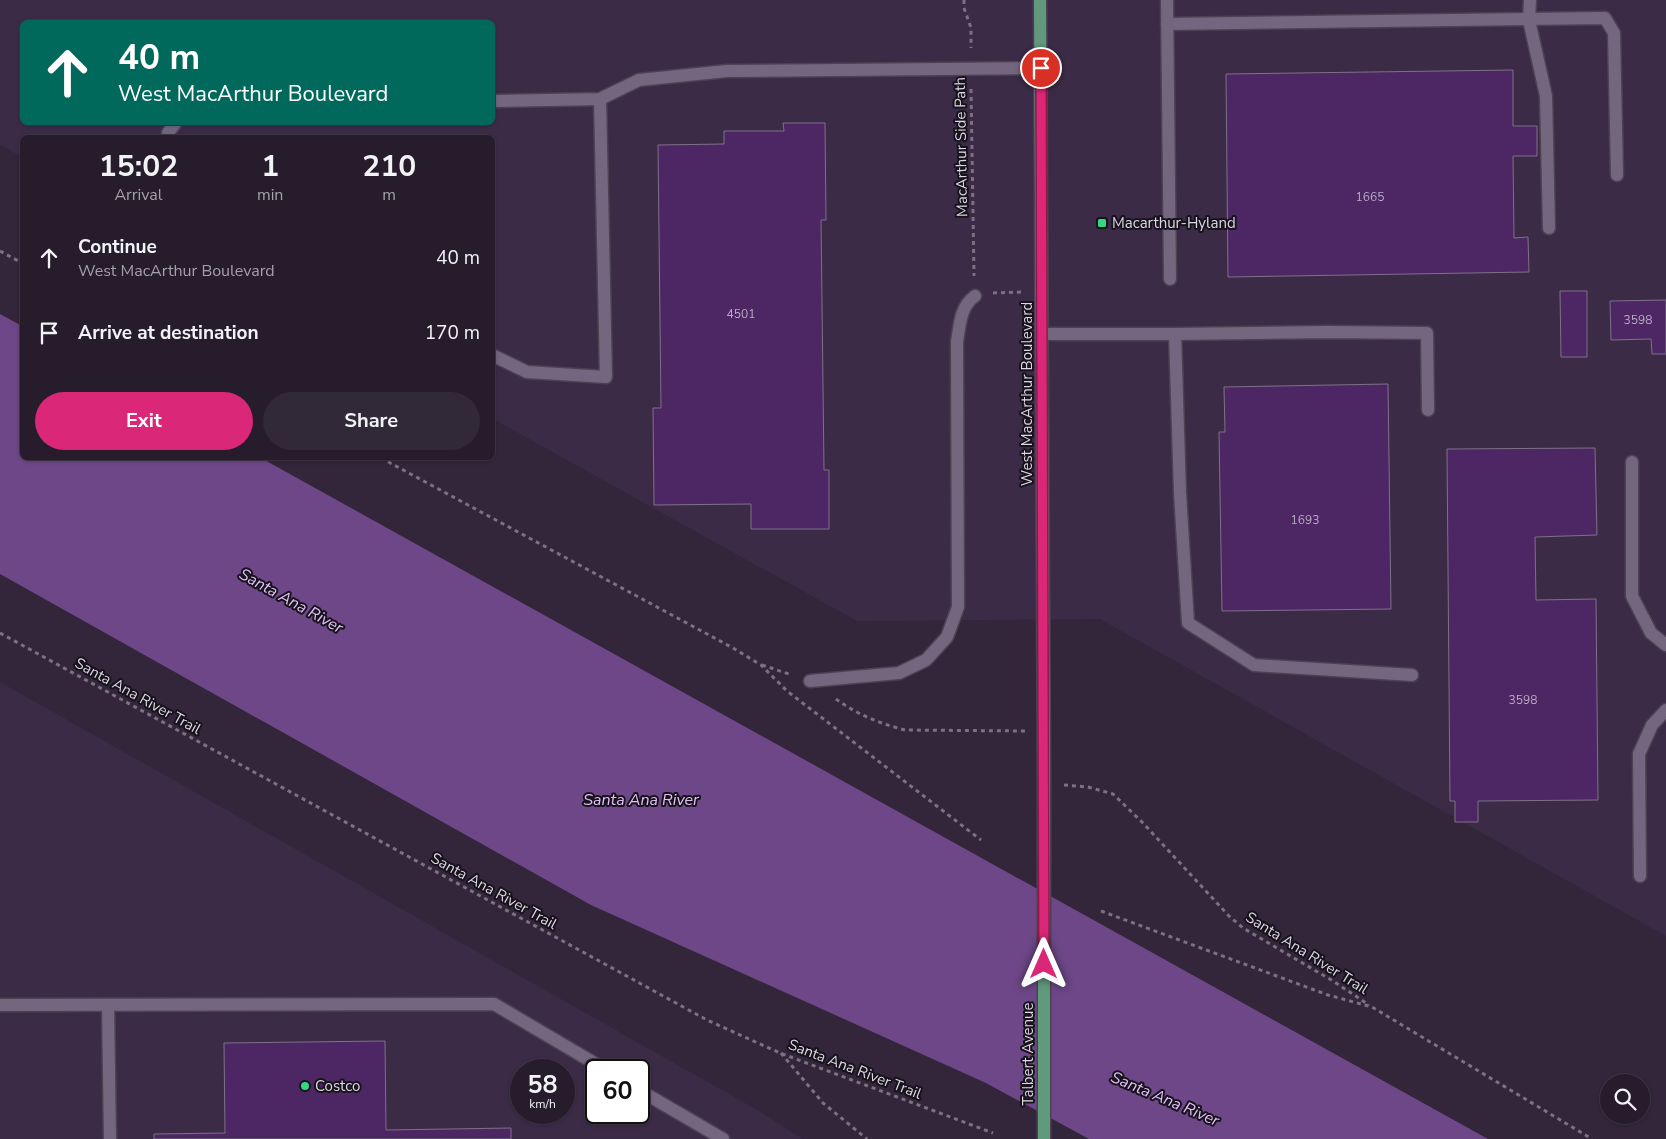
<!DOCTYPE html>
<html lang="en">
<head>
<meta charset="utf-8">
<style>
	body { margin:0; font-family:"Nunito Sans",sans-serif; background:#322938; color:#f1f3f6; height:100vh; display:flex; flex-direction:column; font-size:19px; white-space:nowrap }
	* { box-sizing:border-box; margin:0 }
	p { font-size:16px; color:#a4a1a9 }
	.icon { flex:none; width:28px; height:28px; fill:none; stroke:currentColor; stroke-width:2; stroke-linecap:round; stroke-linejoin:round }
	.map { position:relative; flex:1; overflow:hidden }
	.details { position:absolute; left:20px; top:135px; width:475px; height:325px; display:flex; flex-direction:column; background:#261c2c; border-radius:8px; box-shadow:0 1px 4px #0004,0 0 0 1px #423a48 }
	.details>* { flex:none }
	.banner { position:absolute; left:20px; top:20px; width:475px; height:105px; border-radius:8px; box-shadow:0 1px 4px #0004,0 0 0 1px #423a48; background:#00695c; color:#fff; overflow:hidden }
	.fabs { position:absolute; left:1600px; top:1074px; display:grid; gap:10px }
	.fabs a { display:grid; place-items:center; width:50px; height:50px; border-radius:50%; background:#261c2c; box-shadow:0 1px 4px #0004,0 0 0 1px #423a48; font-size:25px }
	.speed { position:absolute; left:510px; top:1059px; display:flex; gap:10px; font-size:25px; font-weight:700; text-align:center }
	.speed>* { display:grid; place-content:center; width:65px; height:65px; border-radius:50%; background:#261c2c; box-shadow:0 1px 4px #0004,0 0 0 1px #423a48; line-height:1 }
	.speed small { font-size:12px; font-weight:400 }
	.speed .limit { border:2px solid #111; border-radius:8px; background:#fff; color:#111 }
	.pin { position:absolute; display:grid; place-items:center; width:42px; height:42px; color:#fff; margin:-21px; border:2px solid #fff; border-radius:50%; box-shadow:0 1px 5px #0007 }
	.me { position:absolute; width:55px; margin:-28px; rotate:0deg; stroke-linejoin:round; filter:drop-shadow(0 0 4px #0008) }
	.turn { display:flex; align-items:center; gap:18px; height:105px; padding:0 15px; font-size:22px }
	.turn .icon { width:65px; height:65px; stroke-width:2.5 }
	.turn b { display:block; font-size:35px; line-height:42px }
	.eta { display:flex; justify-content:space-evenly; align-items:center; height:85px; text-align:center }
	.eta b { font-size:30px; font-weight:700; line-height:35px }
	.primary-button { display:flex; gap:10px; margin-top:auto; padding:10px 15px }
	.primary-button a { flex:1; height:58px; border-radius:30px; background:#db2777; color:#fff; font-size:20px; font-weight:700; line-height:58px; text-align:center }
	.primary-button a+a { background:#322938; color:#f1f3f6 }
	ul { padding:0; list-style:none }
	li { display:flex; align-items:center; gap:15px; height:75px; padding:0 15px }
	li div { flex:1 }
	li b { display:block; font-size:19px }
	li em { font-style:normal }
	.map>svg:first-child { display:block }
	.built { fill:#3b2b47; fill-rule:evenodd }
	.water { fill:#6d4787 }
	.building { fill:#4d2764; stroke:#7f718a }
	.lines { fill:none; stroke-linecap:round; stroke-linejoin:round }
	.lane-casing { stroke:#4d4254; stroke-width:15 }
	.primary-casing { stroke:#4d4254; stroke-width:15 }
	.path { stroke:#7c7183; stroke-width:3; stroke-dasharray:4 4; stroke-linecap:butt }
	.lane { stroke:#74667e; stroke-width:12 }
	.primary { stroke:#61997d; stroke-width:12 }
	.primary-bridge-casing { stroke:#4d4254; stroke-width:15; stroke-linecap:butt }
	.primary-bridge { stroke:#61997d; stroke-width:12 }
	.route-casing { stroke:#8e194d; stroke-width:12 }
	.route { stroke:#db2777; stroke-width:9 }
	.poi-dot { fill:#34d881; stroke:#17121b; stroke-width:2 }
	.labels { text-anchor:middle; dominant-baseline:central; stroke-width:4; stroke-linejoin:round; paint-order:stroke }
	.number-label { font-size:12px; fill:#baaac4 }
	.street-label { font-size:15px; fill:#ded6e4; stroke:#17121b }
	.poi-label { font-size:15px; fill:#ded6e4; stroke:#17121b; text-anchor:start }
	.water-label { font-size:16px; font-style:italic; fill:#e0c0f7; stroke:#17121b }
</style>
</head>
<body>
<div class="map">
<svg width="1666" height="1139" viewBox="0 0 1666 1139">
	<rect width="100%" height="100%" fill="#33263b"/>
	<!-- built -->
	<g class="built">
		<path d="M0,0H1666V936L1100,619L857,621L493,419L492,138H22V157L0,145ZM22,22H492V122H22Z"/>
		<path d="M0,682L759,1111L803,1139H0ZM521,1070H564V1112H521ZM596,1070H639V1112H596Z"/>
	</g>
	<!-- water -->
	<polygon class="water" points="0,314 22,326 22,458 261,458 1488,1139 1089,1139 986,1083 591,905 0,574"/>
	<!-- building -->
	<g class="building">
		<polygon points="1513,70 1513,126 1537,126 1537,156 1513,156 1514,238 1528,237 1529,272 1228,277 1226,74"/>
		<polygon points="783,123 825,123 826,220 821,220 824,470 829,470 829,529 751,529 751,504 654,505 653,408 661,408 658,145 724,144 724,131 784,131"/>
		<polygon points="1560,291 1587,291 1587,357 1561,357"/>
		<polygon points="1666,300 1666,354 1652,354 1651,339 1611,340 1610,301"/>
		<polygon points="1388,384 1391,609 1222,611 1219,432 1225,432 1224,387"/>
		<polygon points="1595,448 1597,535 1535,537 1536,600 1596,599 1598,800 1478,801 1478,822 1455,822 1455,801 1450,801 1447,449"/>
		<polygon points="385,1041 386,1130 511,1128 511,1139 154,1139 154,1134 225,1133 224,1043"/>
	</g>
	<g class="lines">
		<!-- lane casing -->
		<g class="lane-casing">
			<g id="lane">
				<polyline points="1167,0 1170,279"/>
				<polyline points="1530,0 1529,20 1546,96 1549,228"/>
				<polyline points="1167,24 1605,18 1614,33 1617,175"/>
				<polyline points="492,101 600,99 639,80 727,71 1041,68"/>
				<polyline points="168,138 168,133 176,122"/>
				<polyline points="1043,334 1175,334 1180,493 1188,623 1254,665 1412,675"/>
				<polyline points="1175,334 1328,332 1427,333 1428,410"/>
				<polyline points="492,355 527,372 606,377 600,99"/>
				<polyline points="1632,462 1632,596 1651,633 1666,645"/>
				<path d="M810,681L899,673L926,660L947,637L958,607L957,342C960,324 960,307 975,296"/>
				<polyline points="1640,876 1639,754 1652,725 1666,710"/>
				<polyline points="0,1005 494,1004 606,1070"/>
				<polyline points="108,1005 110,1139"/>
				<polyline points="639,1090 723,1139"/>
			</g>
		</g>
		<!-- primary casing -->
		<g class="primary-casing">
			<polyline id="primary" points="1040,0 1044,789"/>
		</g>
		<!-- path -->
		<g class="path">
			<polyline points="964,0 964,8 971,28 971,48"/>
			<polyline points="971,89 974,276"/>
			<polyline points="0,251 22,263"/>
			<polyline points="993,293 1022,292"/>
			<polyline points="381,458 733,648 761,665 787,691 981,840"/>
			<polyline points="0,633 707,1020 780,1053 993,1133"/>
			<polyline points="762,665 792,675"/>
			<path d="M836,699C856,714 881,724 905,730L1025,731"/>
			<polyline points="1064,785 1088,787 1113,794 1142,822 1229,916 1243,928 1333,981 1369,1005"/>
			<polyline points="1101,911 1328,995 1372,1007 1592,1139"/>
			<polyline points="781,1053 823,1103 867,1139"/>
		</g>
		<!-- lane -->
		<use href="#lane" class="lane"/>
		<!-- primary -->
		<use href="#primary" class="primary"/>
		<!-- primary-bridge casing -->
		<g class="primary-bridge-casing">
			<polyline id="primary-bridge" points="1044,789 1044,1139"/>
		</g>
		<!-- primary-bridge -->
		<use href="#primary-bridge" class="primary-bridge"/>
	</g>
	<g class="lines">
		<!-- route casing -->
		<g class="route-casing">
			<polyline id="route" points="1041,68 1044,964"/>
		</g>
		<!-- route -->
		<use href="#route" class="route"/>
	</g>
	<!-- markers -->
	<g class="poi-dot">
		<rect x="1097" y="218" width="10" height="10" rx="2.5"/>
		<circle cx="305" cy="1086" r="5"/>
	</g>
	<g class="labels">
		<!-- number labels -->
		<g class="number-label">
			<text x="1370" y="197">1665</text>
			<text x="741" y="314">4501</text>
			<text x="1638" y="320">3598</text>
			<text x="1305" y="520">1693</text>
			<text x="1523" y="700">3598</text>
		</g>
		<!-- street labels -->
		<g class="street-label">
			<text transform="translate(961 147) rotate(-91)">MacArthur Side Path</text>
			<text transform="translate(1027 394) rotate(-90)">West MacArthur Boulevard</text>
			<text transform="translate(138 696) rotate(29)">Santa Ana River Trail</text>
			<text transform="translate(494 891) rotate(29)">Santa Ana River Trail</text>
			<text transform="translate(1307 953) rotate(32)">Santa Ana River Trail</text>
			<text transform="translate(1028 1054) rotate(-90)">Talbert Avenue</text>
			<text transform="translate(855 1069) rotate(21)">Santa Ana River Trail</text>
		</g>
		<!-- poi labels -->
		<g class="poi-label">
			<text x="1112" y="223">Macarthur-Hyland</text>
			<text x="315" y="1086">Costco</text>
		</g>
		<!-- water labels -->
		<g class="water-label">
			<text transform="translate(291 601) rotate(29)">Santa Ana River</text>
			<text x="641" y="800">Santa Ana River</text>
			<text transform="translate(1165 1099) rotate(23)">Santa Ana River</text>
		</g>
	</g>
</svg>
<div class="fabs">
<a><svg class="icon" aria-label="search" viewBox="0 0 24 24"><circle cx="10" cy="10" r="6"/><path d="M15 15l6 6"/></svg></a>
</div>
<div class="speed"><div>58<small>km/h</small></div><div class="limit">60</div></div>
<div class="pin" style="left:1041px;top:68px;background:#d93025"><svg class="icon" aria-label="arrive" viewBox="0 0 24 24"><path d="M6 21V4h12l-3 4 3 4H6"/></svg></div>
<svg class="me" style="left:1044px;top:964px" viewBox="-20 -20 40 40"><path d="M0-17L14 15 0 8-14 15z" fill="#db2777" stroke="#fff" stroke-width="4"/></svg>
<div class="banner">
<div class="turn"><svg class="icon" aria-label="ahead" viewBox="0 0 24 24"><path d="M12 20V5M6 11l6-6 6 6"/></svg><div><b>40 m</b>West MacArthur Boulevard</div></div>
</div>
<section class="details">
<div class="eta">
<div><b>15:02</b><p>Arrival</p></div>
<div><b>1</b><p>min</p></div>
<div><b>210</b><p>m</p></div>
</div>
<ul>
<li><svg class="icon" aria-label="ahead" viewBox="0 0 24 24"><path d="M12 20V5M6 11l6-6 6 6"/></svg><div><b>Continue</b><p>West MacArthur Boulevard</p></div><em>40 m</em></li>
<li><svg class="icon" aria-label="arrive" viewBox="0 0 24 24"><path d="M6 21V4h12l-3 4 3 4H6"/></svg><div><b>Arrive at destination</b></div><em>170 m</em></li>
</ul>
<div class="primary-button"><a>Exit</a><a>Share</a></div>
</section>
</div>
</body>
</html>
